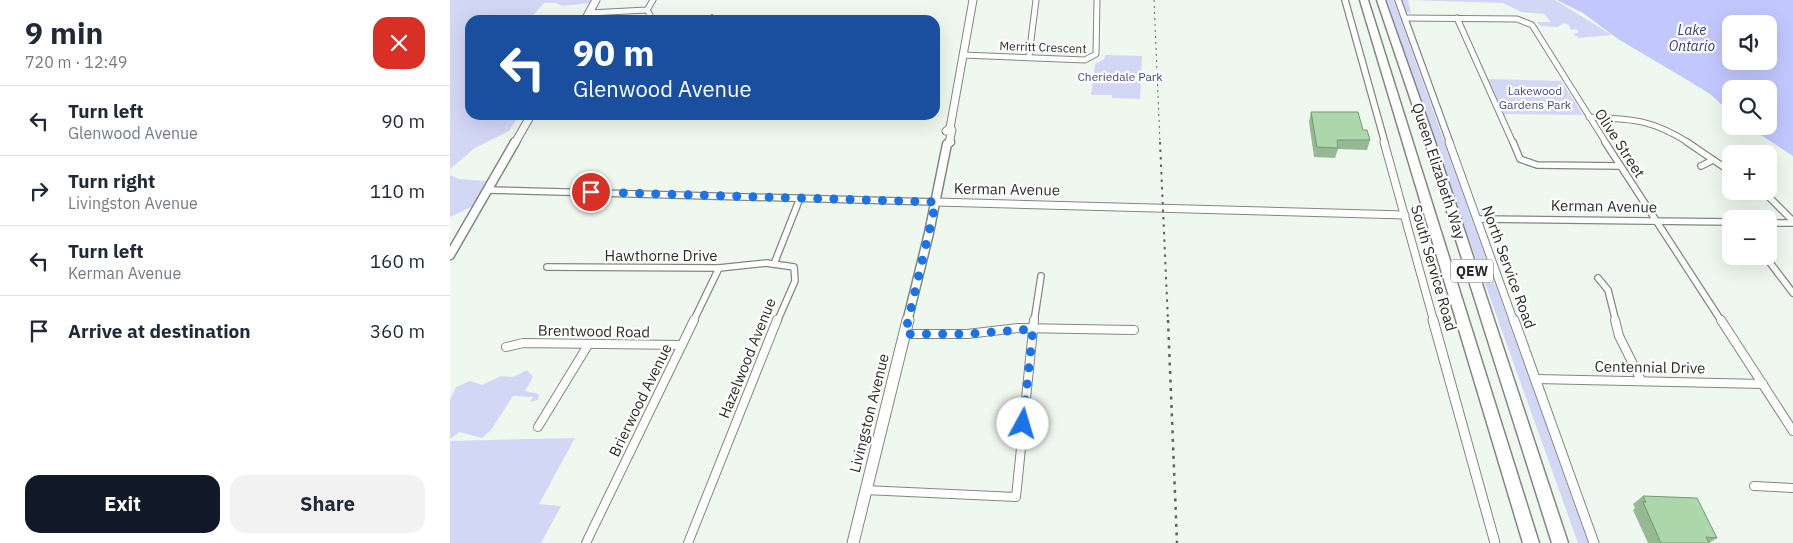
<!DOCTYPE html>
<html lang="en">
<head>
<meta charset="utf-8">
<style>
	body { margin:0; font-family:"IBM Plex Sans",sans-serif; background:#f2f2f3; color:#1f2937; height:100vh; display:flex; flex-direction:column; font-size:19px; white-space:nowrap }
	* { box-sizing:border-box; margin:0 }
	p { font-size:16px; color:#747a83 }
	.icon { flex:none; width:28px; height:28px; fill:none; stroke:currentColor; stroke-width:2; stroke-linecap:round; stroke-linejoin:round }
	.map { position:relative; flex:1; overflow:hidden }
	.details { display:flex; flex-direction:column; background:#fff; width:450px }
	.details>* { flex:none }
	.top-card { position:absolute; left:15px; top:15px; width:475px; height:105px; border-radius:15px; box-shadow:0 5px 20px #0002; background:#1a4fa0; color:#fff; overflow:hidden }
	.controls { position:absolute; left:1272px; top:15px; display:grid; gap:10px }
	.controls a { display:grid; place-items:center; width:55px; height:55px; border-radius:10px; background:#fff; box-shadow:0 5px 20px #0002; font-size:25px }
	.pin { position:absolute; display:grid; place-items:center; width:42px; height:42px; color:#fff; margin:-21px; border:2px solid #fff; border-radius:50%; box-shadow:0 1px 5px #0007 }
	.me { position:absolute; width:55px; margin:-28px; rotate:6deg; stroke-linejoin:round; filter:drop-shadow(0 0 4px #0008) }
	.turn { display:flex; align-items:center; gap:18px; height:105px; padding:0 25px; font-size:22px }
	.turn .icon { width:65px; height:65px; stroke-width:2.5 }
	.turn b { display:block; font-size:35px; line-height:42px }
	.round { display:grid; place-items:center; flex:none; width:52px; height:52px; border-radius:15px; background:#f2f2f3 }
	.overview { display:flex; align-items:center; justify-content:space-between; height:85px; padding:0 25px }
	h1 { font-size:30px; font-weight:700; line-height:38px }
	.action { display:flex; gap:10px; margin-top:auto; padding:10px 25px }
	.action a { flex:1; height:58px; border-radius:15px; background:#111827; color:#fff; font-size:20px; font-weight:700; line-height:58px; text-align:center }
	.action a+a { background:#f2f2f3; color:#1f2937 }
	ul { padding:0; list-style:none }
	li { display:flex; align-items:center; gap:15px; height:70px; padding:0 25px; border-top:1px solid #e0e1e3 }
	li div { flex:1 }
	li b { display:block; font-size:19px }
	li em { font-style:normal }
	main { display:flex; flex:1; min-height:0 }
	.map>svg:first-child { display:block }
	.green { fill:#d3d7f6 }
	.water { fill:#c2c8fe; fill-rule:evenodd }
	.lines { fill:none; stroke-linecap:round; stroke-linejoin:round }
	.minor-far2-casing { stroke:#808880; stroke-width:7 }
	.minor-far1-casing { stroke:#808880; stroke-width:8 }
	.minor-casing { stroke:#808880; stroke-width:10 }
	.tertiary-far2-casing { stroke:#808880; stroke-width:8 }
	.tertiary-far1-casing { stroke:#808880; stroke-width:9 }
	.tertiary-casing { stroke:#808880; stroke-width:11 }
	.secondary-far2-casing { stroke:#808880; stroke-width:9 }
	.secondary-far1-casing { stroke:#808880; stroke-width:11 }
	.secondary-casing { stroke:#808880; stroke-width:13 }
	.motorway-casing { stroke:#808880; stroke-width:3 }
	.minor-far2 { stroke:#fff; stroke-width:5 }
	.minor-far1 { stroke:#fff; stroke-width:5.5 }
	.minor { stroke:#fff; stroke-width:8 }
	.tertiary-far2 { stroke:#fff; stroke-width:5.5 }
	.tertiary-far1 { stroke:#fff; stroke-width:7 }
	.tertiary { stroke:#fff; stroke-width:9 }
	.secondary-far2 { stroke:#fff; stroke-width:7 }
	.secondary-far1 { stroke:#fff; stroke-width:8 }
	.secondary { stroke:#fff; stroke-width:11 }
	.motorway { fill:#fff; fill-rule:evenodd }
	.rail-far2 { stroke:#5e625d; stroke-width:1; stroke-dasharray:2 4; stroke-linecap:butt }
	.rail-far1 { stroke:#5e625d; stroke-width:2; stroke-dasharray:2.5 5; stroke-linecap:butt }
	.rail { stroke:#5e625d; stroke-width:2.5; stroke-dasharray:3 5.5; stroke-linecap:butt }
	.wall { fill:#94b993 }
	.shaded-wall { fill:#789678 }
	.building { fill:#acd7ab; stroke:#789678 }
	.route { stroke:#1a73e8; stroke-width:9; stroke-dasharray:0 16.2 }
	.labels { text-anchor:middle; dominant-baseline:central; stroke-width:4.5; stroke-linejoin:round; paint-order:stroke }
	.far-street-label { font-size:12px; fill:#292c28; stroke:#fff }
	.far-park-label { font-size:12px; fill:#464889; stroke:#fff }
	.far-water-label { font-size:14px; font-style:italic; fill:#393a7a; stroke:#fff }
	.shield { fill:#fff; stroke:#696b68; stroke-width:1 }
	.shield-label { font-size:14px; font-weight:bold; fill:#292c28 }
	.street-label { font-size:15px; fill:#292c28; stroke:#fff }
</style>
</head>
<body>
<main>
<section class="details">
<div class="overview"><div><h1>9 min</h1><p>720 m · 12:49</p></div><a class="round" style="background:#d93025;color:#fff"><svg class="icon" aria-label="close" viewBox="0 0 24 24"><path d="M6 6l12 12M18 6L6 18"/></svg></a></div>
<ul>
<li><svg class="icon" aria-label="left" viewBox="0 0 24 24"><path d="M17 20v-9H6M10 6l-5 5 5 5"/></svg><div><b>Turn left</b><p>Glenwood Avenue</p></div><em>90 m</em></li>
<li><svg class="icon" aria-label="right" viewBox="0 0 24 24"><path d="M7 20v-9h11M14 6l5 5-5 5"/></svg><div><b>Turn right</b><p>Livingston Avenue</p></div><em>110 m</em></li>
<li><svg class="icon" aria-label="left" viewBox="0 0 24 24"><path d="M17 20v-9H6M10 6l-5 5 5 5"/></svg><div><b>Turn left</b><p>Kerman Avenue</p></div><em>160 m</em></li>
<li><svg class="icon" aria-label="arrive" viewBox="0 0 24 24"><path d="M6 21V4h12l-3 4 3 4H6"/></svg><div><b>Arrive at destination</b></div><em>360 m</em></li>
</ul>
<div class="action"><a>Exit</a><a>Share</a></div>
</section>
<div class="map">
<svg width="1343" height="543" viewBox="0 0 1343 543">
	<rect width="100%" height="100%" fill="#eff8ef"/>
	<!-- green -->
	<g class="green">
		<polygon points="0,0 143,0 140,3 112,6 106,3 94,3 79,20 20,20 20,115 69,115 59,131 25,148 0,169"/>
		<polygon points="937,0 943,0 951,21 1138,543 1128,543 990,158"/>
		<polygon points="952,0 1105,0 1162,35 1129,38 1123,34 1129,32 1126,29 1121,30 1119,25 1114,23 1108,27 1091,26 1087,22 1101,22 1094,14 1071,12 1053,3 958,0 961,13 957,12"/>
		<polygon points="655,55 692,56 690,99 662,98 662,95 641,95 645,64 654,59"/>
		<polygon points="1038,79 1111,81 1133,115 1054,114"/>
		<polygon points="0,175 9,179 38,181 23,206 0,217"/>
		<polygon points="77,370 83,377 75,391 89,394 88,400 80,402 83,397 63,396 41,430 32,438 9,432 0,439 0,400 6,387 20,381 32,385 51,376 63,377"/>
		<polygon points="125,438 89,504 111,506 91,543 0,543 0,441"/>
	</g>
	<!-- water -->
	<path class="water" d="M1107,0H1343V156L1297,126H1319V89H1281V113L1260,94L1239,81L1168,39L1133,13ZM1281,24H1319V61H1281Z"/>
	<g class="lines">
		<!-- minor-far2 casing -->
		<g class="minor-far2-casing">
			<g id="minor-far2">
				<polyline points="197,10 200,15 197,20"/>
				<polyline points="139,13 197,10 203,0"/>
				<polyline points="955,18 1067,19 1082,25 1156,143"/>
				<polyline points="1007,18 1063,143"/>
				<polyline points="260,20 262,18"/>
				<polyline points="513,55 635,60 646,54 647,0"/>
				<polyline points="579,56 586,0"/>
				<path d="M1139,117C1182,119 1201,119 1239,143"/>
			</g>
		</g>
		<!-- minor-far1 casing -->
		<g class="minor-far1-casing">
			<g id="minor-far1">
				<polyline points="1063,142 1070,159 1087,165 1170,166"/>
				<polyline points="1155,142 1272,322"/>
				<polyline points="1237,142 1281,172"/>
				<polyline points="1251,166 1263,160"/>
				<polyline points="38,190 486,202"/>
				<polyline points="1313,191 1343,221"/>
				<polyline points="1027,219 1281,222"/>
				<polyline points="1319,223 1343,223"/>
				<polyline points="1315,256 1343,293"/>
				<polyline points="324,264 350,198"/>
				<polyline points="97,267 269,268 316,263 344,267 345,281 327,322"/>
				<polyline points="1148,278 1158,290 1166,322"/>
				<polyline points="243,322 269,268"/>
				<polyline points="584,322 591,276"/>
			</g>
		</g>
		<!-- minor casing -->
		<g class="minor-casing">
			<g id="minor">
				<polyline points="1165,320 1169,336 1191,380"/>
				<polyline points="1271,320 1343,431"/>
				<polyline points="455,334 517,334 568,328 684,330"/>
				<polyline points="56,347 73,343 232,345"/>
				<polyline points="1086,379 1313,384"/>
				<polyline points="88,427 138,345"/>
				<polyline points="1304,486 1343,488"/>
				<polyline points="415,490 566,497 584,320"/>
				<polyline points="136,543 244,320"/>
				<polyline points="238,543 327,320"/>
			</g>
		</g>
		<!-- tertiary-far2 casing -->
		<g class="tertiary-far2-casing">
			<g id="tertiary-far2">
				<polyline points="895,0 935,143"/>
				<polyline points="948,0 1000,143"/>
			</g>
		</g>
		<!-- tertiary-far1 casing -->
		<g class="tertiary-far1-casing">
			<g id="tertiary-far1">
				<polyline points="934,142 984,322"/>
				<polyline points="999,142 1064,322"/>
				<polyline points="486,202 955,215"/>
			</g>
		</g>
		<!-- tertiary casing -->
		<g class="tertiary-casing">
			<g id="tertiary">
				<polyline points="983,320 1045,543"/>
				<polyline points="1064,320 1144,543"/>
			</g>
		</g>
		<!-- secondary-far2 casing -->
		<g class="secondary-far2-casing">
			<g id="secondary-far2">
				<polyline points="135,20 146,0"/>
				<polyline points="496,131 500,128 523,0"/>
				<polyline points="65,143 81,115"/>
				<polyline points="499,143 502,130 500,128"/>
			</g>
		</g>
		<!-- secondary-far1 casing -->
		<g class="secondary-far1-casing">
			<g id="secondary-far1">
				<polyline points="0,255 65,142"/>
				<polyline points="457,322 479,233 497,144 500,142"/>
			</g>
		</g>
		<!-- secondary casing -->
		<g class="secondary-casing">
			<polyline id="secondary" points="403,543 458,320"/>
		</g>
		<!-- motorway casing -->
		<g class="motorway-casing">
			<g id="motorway">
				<polygon points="910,0 918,0 1089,543 1073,543"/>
				<polygon points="927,0 935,0 985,142 1118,543 1102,543 975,142"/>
			</g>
		</g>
		<!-- minor-far2 -->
		<use href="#minor-far2" class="minor-far2"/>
		<!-- minor-far1 -->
		<use href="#minor-far1" class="minor-far1"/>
		<!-- minor -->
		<use href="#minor" class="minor"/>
		<!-- tertiary-far2 -->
		<use href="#tertiary-far2" class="tertiary-far2"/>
		<!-- tertiary-far1 -->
		<use href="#tertiary-far1" class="tertiary-far1"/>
		<!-- tertiary -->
		<use href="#tertiary" class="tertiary"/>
		<!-- secondary-far2 -->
		<use href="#secondary-far2" class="secondary-far2"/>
		<!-- secondary-far1 -->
		<use href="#secondary-far1" class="secondary-far1"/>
		<!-- secondary -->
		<use href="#secondary" class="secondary"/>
		<!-- motorway -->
		<use href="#motorway" class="motorway"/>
		<!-- rail-far2 -->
		<polyline class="rail-far2" points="704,0 710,143"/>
		<!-- rail-far1 -->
		<polyline class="rail-far1" points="710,142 718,322"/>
		<!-- rail -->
		<polyline class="rail" points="718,320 727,543"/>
	</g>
	<!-- wall -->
	<g class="wall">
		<polygon points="861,112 913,130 920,140 917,150 888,149 885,158 864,157 859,122"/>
		<polygon points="1193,496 1267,538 1259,543 1198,543 1183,510 1185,508 1183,504"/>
	</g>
	<!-- shaded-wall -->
	<polygon class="shaded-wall" points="488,34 490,43 485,60 485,45"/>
	<!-- building -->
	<g class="building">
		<polygon points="485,34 488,34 485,45"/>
		<polygon points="861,112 908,112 913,130 917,130 920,140 887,140 888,148 867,147"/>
		<polygon points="1193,496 1247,498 1267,538 1256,537 1259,543 1211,543 1193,502 1196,502"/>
	</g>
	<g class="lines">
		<!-- route -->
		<polyline class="route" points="141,192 486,202 455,334 517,334 583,329 573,424"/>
	</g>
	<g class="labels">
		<!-- far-street labels -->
		<g class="far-street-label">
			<text transform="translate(593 47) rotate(2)">Merritt Crescent</text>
		</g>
		<!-- far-park labels -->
		<g class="far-park-label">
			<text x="670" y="76">Cheriedale Park</text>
			<text x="1085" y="90">Lakewood<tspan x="1085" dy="14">Gardens Park</tspan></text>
		</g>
		<!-- far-water labels -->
		<g class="far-water-label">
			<text x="1242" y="30">Lake<tspan x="1242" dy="16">Ontario</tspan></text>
		</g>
		<!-- shield labels -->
		<rect class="shield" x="1001" y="259.5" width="42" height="23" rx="4"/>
		<g class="shield-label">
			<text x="1022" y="271">QEW</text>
		</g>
		<!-- street labels -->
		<g class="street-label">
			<text transform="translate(1170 143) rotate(57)">Olive Street</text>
			<text transform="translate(989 171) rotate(72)">Queen Elizabeth Way</text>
			<text transform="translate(557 189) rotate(1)">Kerman Avenue</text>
			<text transform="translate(1154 206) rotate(1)">Kerman Avenue</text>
			<text x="211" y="255">Hawthorne Drive</text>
			<text transform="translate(1059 267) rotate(70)">North Service Road</text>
			<text transform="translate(984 268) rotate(74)">South Service Road</text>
			<text transform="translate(144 331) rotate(1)">Brentwood Road</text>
			<text transform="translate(297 358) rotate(-68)">Hazelwood Avenue</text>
			<text transform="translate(1200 367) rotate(1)">Centennial Drive</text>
			<text transform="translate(190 400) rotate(-64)">Brierwood Avenue</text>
			<text transform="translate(419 413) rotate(-76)">Livingston Avenue</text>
		</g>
	</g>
</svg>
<div class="controls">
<a><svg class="icon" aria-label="sound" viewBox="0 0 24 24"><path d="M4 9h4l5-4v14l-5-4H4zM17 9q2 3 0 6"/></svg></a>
<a><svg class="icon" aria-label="search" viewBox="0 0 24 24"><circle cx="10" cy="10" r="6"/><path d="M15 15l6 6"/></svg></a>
<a>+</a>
<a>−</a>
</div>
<div class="pin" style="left:141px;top:192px;background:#d93025"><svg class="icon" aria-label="arrive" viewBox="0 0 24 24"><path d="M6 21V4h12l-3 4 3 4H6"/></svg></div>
<svg class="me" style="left:573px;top:424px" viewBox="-20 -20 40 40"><circle r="19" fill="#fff"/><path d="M0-13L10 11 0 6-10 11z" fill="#1a73e8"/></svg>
<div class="top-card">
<div class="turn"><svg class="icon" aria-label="left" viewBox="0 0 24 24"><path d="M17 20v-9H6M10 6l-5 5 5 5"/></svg><div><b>90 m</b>Glenwood Avenue</div></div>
</div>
</div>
</main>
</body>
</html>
